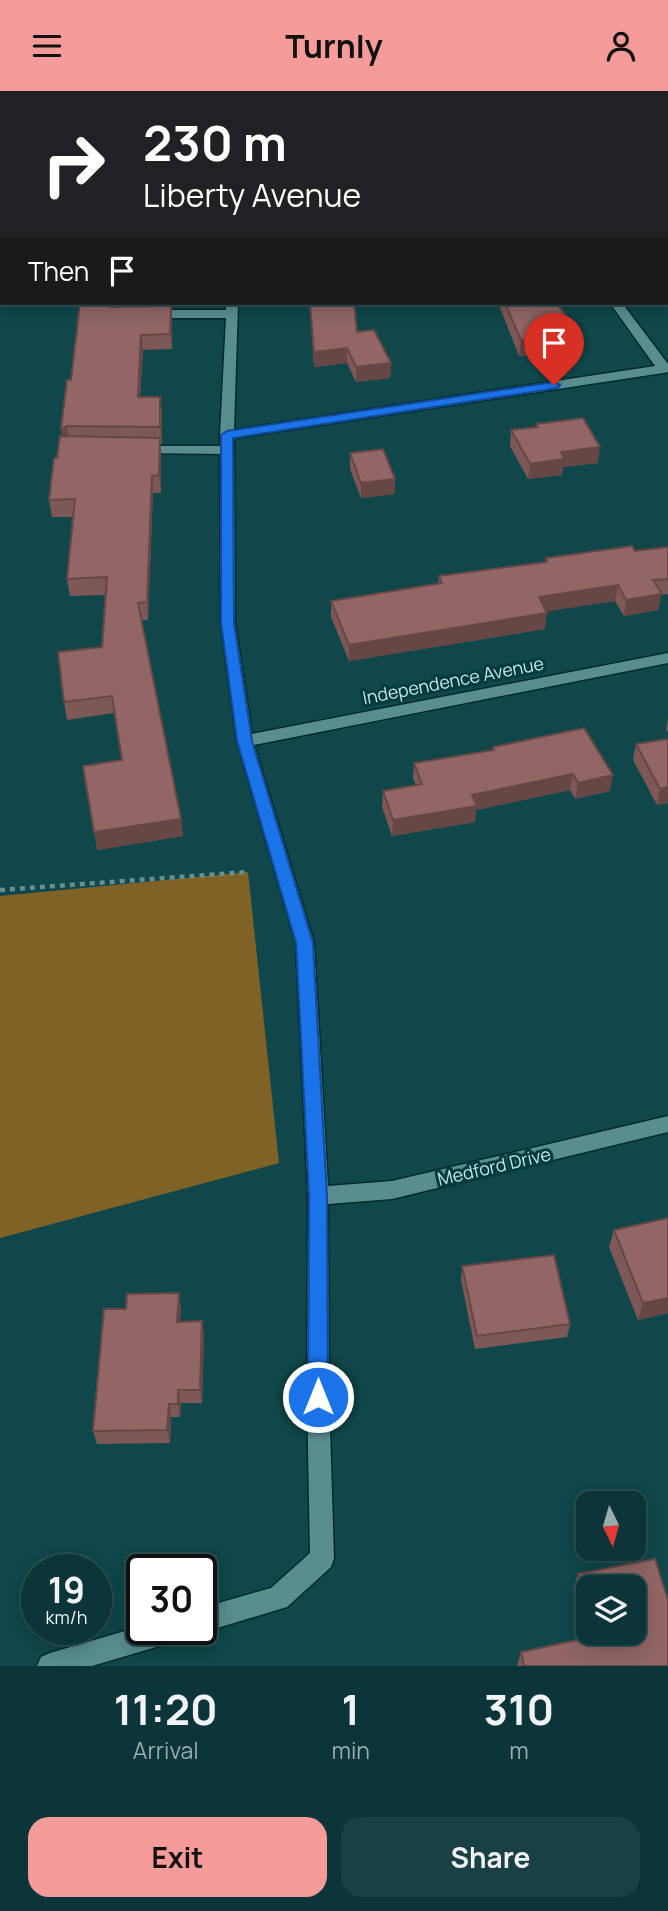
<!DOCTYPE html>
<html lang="en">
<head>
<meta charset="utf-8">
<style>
	body { margin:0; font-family:Manrope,sans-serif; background:#194043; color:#f1f3f6; height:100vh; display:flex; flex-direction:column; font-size:26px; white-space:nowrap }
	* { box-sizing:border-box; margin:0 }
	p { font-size:23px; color:#9aabae }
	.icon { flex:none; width:38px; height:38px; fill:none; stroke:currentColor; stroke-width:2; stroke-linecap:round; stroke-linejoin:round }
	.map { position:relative; height:1575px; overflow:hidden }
	.sheet { display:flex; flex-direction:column; background:#0b3538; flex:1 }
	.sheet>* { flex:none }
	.top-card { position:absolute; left:0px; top:0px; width:668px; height:214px; box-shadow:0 4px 18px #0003,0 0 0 2px #2b5053; background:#202124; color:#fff; overflow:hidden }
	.needle { width:46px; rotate:175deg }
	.controls { position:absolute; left:576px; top:1400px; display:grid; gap:14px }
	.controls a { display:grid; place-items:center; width:70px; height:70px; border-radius:14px; background:#0b3538; box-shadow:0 4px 18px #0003,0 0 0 2px #2b5053; font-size:35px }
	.speed { position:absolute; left:21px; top:1463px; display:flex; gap:14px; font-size:35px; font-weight:700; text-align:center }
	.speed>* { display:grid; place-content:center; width:91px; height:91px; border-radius:50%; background:#0b3538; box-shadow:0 4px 18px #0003,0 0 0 2px #2b5053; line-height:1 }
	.speed small { font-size:18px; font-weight:400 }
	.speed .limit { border:4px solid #111; border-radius:10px; background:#fff; color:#111 }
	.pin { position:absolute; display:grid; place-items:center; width:60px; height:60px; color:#fff; margin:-72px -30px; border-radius:50% 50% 50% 0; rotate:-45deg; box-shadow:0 0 7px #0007 }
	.pin .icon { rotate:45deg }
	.me { position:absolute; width:77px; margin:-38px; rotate:0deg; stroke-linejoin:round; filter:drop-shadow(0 0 5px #0008) }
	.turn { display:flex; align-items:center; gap:24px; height:147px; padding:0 28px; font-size:32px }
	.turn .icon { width:91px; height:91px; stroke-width:2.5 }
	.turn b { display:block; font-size:49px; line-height:60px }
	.then { display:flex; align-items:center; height:66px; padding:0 28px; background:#0003; gap:14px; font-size:26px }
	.eta { display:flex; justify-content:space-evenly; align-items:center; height:119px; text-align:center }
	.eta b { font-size:42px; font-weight:700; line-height:49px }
	.primary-button { display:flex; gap:14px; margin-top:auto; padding:14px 28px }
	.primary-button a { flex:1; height:80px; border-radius:21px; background:#f59b99; color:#111; font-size:28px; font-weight:700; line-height:80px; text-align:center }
	.primary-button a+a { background:#194043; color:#f1f3f6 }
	header { display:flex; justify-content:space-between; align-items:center; height:91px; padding:0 28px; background:#f59b99; color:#111; font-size:32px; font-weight:700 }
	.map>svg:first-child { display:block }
	.green { fill:#806227 }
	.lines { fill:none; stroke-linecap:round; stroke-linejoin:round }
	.service-casing { stroke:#012b2e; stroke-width:3 }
	.minor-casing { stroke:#012b2e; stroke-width:3 }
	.path { stroke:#658f92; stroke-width:4.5; stroke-dasharray:5 5; stroke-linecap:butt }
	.service { fill:#598d90; fill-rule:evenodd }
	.minor { fill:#598d90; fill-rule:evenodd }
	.wall { fill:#7d5856; fill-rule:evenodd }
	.shaded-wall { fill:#664746 }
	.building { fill:#916664; stroke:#664746; stroke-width:2 }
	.route { fill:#1a73e8; stroke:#114b97; stroke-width:2 }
	.labels { text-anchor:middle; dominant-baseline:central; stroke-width:6; stroke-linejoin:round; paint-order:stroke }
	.street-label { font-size:18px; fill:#c9e3e5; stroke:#003c40 }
</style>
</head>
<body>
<header><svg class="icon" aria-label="menu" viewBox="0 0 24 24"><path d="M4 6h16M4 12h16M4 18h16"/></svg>Turnly<svg class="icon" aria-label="person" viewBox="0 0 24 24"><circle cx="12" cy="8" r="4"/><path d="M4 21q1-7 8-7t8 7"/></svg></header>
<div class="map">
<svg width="668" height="1575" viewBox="0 0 668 1575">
	<rect width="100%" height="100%" fill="#0f474a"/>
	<!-- green -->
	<polygon class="green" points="248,781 279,1072 0,1147 0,805"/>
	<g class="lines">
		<!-- service casing -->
		<g class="service-casing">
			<polygon id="service" points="139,355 227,355 234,359 227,363 134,362 132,359"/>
		</g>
		<!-- minor casing -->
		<g class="minor-casing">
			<g id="minor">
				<rect x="234" y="0" width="10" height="2"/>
				<rect x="667" y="57" width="1" height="6"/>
				<polygon points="226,212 238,212 234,339 655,275 610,212 622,212 668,273 668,281 663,282 234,347 235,532 252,643 668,562 668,572 254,654 314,852 328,1095 392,1090 668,1025 668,1041 392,1108 328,1113 329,1306 334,1467 331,1476 287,1516 201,1542 192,1538 201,1538 201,1517 271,1497 310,1462 307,1306 308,1105 296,852 237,650 221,532 220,344 226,227 147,227 141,223 147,219 226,219"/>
				<polygon points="142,1535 142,1538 185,1538 182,1547 173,1551 92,1575 37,1575 41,1566 50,1562"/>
			</g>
		</g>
		<!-- path -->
		<polyline class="path" points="0,799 248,781"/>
		<!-- service -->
		<use href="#service" class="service"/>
		<!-- minor -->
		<use href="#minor" class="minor"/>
	</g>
	<!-- wall -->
	<g class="wall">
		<polygon points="667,89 668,89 668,160 667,158"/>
		<polygon points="80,212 173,212 172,217 171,217 172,230 172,258 143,259 140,306 160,306 162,321 162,352 160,352 161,364 161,402 153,402 148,529 141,529 181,728 183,745 97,759 122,669 114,622 67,629 64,611 102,556 105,504 70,505 67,488 73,426 52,426 49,409 62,345 61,338 71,289"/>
		<polygon points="310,212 354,212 357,241 391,272 390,287 356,291 347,272 314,276"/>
		<polygon points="498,212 556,212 580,242 578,257 519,265"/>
		<polygon points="536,333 598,372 563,376 562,384 528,388 510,355 511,339 536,336"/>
		<polygon points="350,362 395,388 395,403 361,407 350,378"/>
		<polygon points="668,456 668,503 661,504 658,519 624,525 615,510 546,520 545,538 349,570 331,526 331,510 438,493 439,485 545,471 546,467"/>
		<polygon points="668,627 668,642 666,638"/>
		<polygon points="584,637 610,700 575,708 570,699 476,719 475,731 392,745 382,716 383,700 416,694 413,688 414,672 493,659 493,656"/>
		<polygon points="636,653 668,712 657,714 633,669"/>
		<polygon points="668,1127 668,1222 638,1229 609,1156 614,1139"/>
		<polygon points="462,1175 570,1233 567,1246 475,1258 461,1189"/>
		<polygon points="181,1216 180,1230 202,1230 204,1244 202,1312 181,1312 180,1326 171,1326 170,1352 97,1353 93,1340"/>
		<path d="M578,1483L668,1575H517L521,1561L587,1547L573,1498ZM588,1496L634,1542H588Z"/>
	</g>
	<!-- shaded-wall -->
	<g class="shaded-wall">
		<polygon points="668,18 668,32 667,32 667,19"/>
		<polygon points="2,38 2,58 0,64 0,43"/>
		<polygon points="171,215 172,230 172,258 170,243"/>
		<polygon points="580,242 578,257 519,265 521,249"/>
		<polygon points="141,244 143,259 139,322 138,306"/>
		<polygon points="347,257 347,272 314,276 314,261"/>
		<polygon points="391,272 390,287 356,291 356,276"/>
		<polygon points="160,306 162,321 162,352 160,336"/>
		<polygon points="67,335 69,350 64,353 61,338"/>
		<polygon points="160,347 161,364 161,402 159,384"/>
		<polygon points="600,356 598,372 563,376 562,384 528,388 530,373 561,361"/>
		<polygon points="152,385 153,402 148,529 147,511"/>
		<polygon points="395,388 395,403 361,407 361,392"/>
		<polygon points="618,494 615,510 537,522 539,506"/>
		<polygon points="662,503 658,519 624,525 626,509"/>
		<polygon points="547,522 545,538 349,570 349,554"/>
		<polygon points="573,683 570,699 476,719 475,731 392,745 393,729 472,704"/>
		<polygon points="613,684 610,700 575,708 578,692"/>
		<polygon points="668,696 668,712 657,714 660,698"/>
		<polygon points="181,728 183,745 97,759 94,741"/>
		<polygon points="179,1202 181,1216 179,1244 177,1231"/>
		<polygon points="668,1207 668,1222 638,1229 643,1212"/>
		<polygon points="202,1230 204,1244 202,1312 200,1299"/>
		<polygon points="178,1299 181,1312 180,1326 178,1313"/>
		<polygon points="169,1313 171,1326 170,1352 167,1339"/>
	</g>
	<!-- building -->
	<g class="building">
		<rect x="2" y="0" width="12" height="2"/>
		<rect x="131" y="0" width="45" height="2"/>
		<polygon points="595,0 668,0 668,18 667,19 667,2 592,2"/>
		<polygon points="0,7 2,7 2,38 0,43"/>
		<polygon points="667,89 668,89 668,141 667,138"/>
		<polygon points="80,212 106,212 110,216 171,215 170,243 141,244 138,306 160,306 160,336 67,335 61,338 67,289 71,289"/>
		<polygon points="310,212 354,212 357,241 374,239 391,272 356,276 347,257 314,261"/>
		<polygon points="505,212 556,212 580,242 521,249"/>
		<polygon points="583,327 600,356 561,361 564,368 530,373 511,339 538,336 536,333"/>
		<polygon points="60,345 160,347 159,384 152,385 147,511 138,512 181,728 94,741 83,675 122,669 112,605 64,611 58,561 102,556 107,486 67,488 75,408 49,409 54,367 57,367"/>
		<polygon points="383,358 395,388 361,392 350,362"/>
		<polygon points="632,455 635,460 668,456 668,488 653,489 662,503 626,509 618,494 539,506 547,522 349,554 331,510 442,492 439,485 547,471 546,467"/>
		<polygon points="584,637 613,684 578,692 573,683 472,704 477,715 393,729 383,700 422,693 414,672 494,659 493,656"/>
		<polygon points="668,648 668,696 660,698 636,653"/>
		<polygon points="668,1127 668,1207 643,1212 614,1139"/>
		<polygon points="554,1164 570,1233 477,1245 462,1175"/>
		<polygon points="179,1202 177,1231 202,1230 200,1299 178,1299 178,1313 169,1313 167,1339 93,1340 104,1218 126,1218 127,1203"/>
		<polygon points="655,1468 668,1509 668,1575 524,1575 521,1561 596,1545 595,1542 634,1542 634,1496 588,1496 588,1518 578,1483"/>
	</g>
	<!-- route -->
	<polygon class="route" points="554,291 560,294 558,297 233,347 234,532 252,650 313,852 327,1105 328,1306 325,1313 318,1316 311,1313 308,1306 309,1105 296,852 237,650 221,532 221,344 227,340"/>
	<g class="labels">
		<!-- street labels -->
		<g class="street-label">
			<text transform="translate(453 589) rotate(-11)">Independence Avenue</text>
			<text transform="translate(494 1075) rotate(-13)">Medford Drive</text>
		</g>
	</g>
</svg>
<div class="controls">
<a><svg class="needle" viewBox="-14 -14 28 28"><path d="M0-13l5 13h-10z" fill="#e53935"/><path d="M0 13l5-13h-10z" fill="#9aabae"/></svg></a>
<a><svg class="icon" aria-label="layers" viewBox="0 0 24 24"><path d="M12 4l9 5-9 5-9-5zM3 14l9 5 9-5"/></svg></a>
</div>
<div class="speed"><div>19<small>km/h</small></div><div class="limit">30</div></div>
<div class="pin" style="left:554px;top:294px;background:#d93025"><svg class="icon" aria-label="arrive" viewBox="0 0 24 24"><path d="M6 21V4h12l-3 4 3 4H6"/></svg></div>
<svg class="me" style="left:318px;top:1306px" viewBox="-20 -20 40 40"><circle r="17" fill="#1a73e8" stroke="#fff" stroke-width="3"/><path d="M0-11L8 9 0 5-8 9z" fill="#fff"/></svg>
<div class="top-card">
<div class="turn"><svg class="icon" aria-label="right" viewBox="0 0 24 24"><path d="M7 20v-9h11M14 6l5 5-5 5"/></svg><div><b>230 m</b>Liberty Avenue</div></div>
<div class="then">Then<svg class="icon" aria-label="arrive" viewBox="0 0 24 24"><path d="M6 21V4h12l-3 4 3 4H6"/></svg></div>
</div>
</div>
<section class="sheet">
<div class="eta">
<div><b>11:20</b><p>Arrival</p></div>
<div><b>1</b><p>min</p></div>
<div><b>310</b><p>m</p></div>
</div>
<div class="primary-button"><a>Exit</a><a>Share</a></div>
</section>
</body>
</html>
